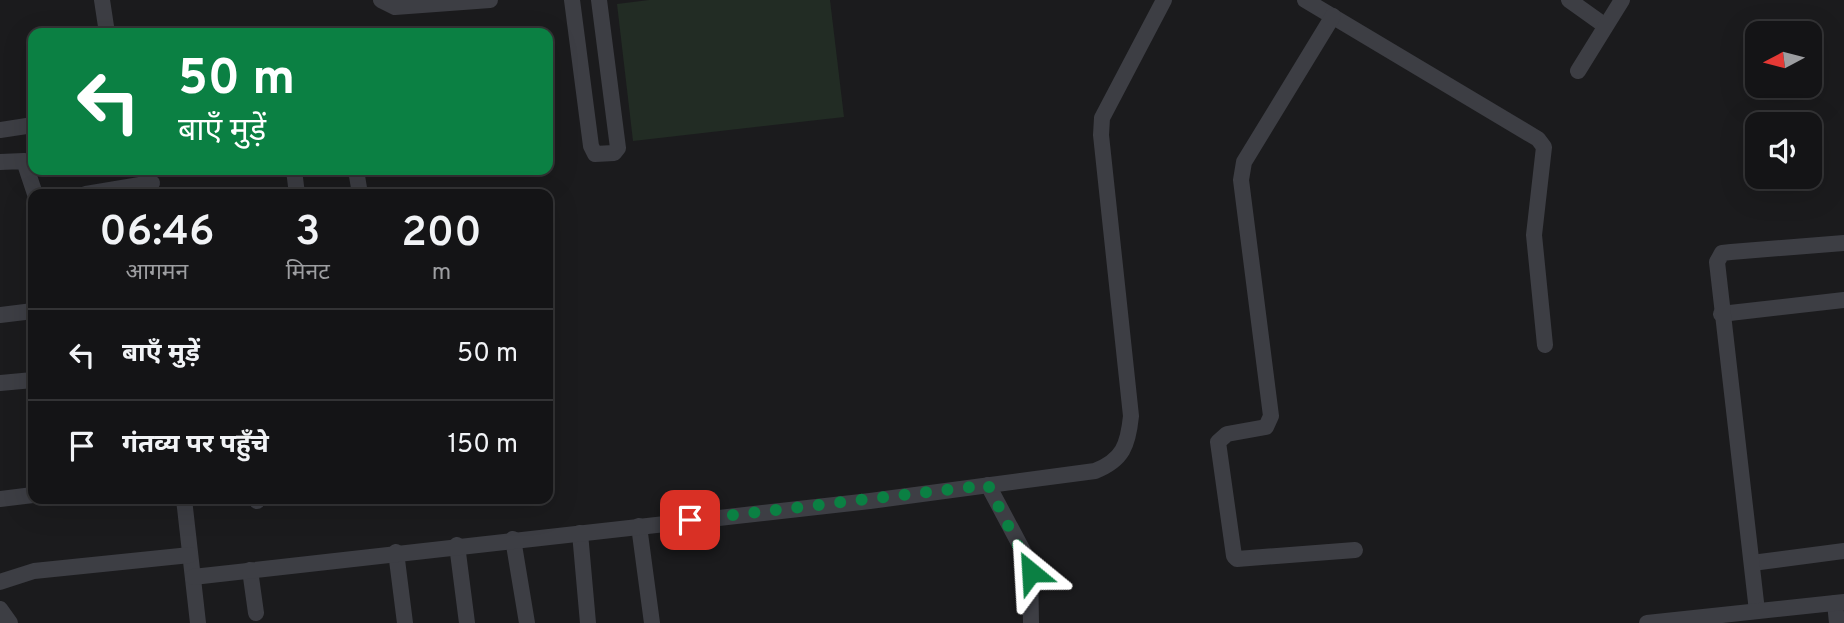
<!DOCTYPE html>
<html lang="hi">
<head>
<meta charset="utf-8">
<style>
	body { margin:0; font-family:Overpass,"Noto Sans Devanagari",sans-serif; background:#212123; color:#f1f3f6; height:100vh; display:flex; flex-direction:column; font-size:26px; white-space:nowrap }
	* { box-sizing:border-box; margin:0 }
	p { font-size:23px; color:#9d9ea1 }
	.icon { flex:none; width:38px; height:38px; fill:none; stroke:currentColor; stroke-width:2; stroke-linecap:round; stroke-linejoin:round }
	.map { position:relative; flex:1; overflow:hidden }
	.sheet { position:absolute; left:28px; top:189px; width:525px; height:315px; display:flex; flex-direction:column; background:#141416; border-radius:14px; box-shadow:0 7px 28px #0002,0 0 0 2px #333335 }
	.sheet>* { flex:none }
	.top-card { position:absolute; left:28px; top:28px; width:525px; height:147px; border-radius:14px; box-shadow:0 7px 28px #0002,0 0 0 2px #333335; background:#0b8043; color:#fff; overflow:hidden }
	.needle { width:46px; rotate:263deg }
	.controls { position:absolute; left:1745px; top:21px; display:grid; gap:14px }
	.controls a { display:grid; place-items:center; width:77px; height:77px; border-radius:14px; background:#141416; box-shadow:0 7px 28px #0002,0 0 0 2px #333335; font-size:35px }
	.pin { position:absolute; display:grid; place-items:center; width:60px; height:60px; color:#fff; margin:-30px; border-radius:14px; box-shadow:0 4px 10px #0006 }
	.me { position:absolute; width:77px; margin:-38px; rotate:333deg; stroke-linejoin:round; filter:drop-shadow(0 0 5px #0008) }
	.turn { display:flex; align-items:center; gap:24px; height:147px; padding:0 35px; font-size:32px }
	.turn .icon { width:91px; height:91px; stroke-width:2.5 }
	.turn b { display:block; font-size:49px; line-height:60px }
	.eta { display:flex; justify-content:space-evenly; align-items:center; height:119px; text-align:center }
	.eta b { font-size:42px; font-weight:600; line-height:49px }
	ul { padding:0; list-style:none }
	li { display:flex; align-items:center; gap:21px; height:91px; padding:0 35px; border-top:2px solid #333335 }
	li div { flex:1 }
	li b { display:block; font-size:26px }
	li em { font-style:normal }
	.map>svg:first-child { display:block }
	.green { fill:#222c24 }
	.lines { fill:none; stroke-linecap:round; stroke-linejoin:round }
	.minor { stroke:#3d3e44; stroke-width:16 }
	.route { stroke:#0b8043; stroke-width:12; stroke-dasharray:0 21.6 }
</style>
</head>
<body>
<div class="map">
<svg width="1844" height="623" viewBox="0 0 1844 623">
	<rect width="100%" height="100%" fill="#1b1b1d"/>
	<!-- green -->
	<polygon class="green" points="649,0 830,0 844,117 633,141 617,4"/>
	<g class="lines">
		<!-- minor -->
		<g class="minor">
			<polyline points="102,0 107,33"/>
			<polyline points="381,0 395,7 490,0"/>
			<polyline points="572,0 591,146 595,154 614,153 618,148 599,0"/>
			<polyline points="1305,0 1538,139 1544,147 1534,235 1545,345"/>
			<polyline points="1569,0 1604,25"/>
			<polyline points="1333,16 1244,162 1241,180 1271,416 1266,427 1227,434 1218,442 1234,556 1237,559 1355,550"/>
			<polyline points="1578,71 1622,0"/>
			<polyline points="0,130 33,125"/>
			<polyline points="0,162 24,161 35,194"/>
			<polyline points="294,170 297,194"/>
			<polyline points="356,170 360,194"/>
			<polyline points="86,194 152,183"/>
			<polyline points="1721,314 1844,300"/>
			<polyline points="0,315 33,311"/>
			<polyline points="0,383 33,380"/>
			<polyline points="988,485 1030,564 1031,623"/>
			<polyline points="0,499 33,495"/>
			<polyline points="184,499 198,623"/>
			<polyline points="257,499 257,501"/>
			<polyline points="639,526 652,623"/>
			<polyline points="580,533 588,623"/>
			<polyline points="513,539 527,623"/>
			<polyline points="457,545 467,623"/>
			<polyline points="396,552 405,623"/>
			<polyline points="1752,563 1844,551"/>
			<polyline points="250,570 256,613"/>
			<path d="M193,577L870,501L1095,471C1123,460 1128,445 1131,416L1101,135L1102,118L1164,0"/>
			<polyline points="0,582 34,571 190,555"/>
			<polyline points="1835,603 1837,623"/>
			<polyline points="0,609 10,623"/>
			<polyline points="1757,611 1717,262 1722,253 1731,252 1844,243"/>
			<polyline points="1647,623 1844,602"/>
		</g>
	</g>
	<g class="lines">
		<!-- route -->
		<polyline class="route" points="690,520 988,485 1031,572"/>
	</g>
</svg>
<div class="controls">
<a><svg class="needle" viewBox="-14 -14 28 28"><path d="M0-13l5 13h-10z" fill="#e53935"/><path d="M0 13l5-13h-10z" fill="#9d9ea1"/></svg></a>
<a><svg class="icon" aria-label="sound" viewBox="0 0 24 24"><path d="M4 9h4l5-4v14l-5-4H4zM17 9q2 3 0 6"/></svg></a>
</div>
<div class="pin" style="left:690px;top:520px;background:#d93025"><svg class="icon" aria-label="arrive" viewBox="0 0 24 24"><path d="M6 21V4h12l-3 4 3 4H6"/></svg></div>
<svg class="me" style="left:1031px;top:572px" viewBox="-20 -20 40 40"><path d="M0-17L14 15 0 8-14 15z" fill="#0b8043" stroke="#fff" stroke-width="4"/></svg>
<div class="top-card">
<div class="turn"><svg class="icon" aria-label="left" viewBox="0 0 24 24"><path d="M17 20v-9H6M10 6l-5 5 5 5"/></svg><div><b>50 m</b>बाएँ मुड़ें</div></div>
</div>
<section class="sheet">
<div class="eta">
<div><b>06:46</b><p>आगमन</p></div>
<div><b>3</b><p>मिनट</p></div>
<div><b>200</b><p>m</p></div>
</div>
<ul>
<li><svg class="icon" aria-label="left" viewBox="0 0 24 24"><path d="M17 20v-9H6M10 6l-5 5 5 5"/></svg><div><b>बाएँ मुड़ें</b></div><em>50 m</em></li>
<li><svg class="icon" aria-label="arrive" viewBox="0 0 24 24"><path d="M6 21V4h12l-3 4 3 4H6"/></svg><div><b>गंतव्य पर पहुँचे</b></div><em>150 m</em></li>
</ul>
</section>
</div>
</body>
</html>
